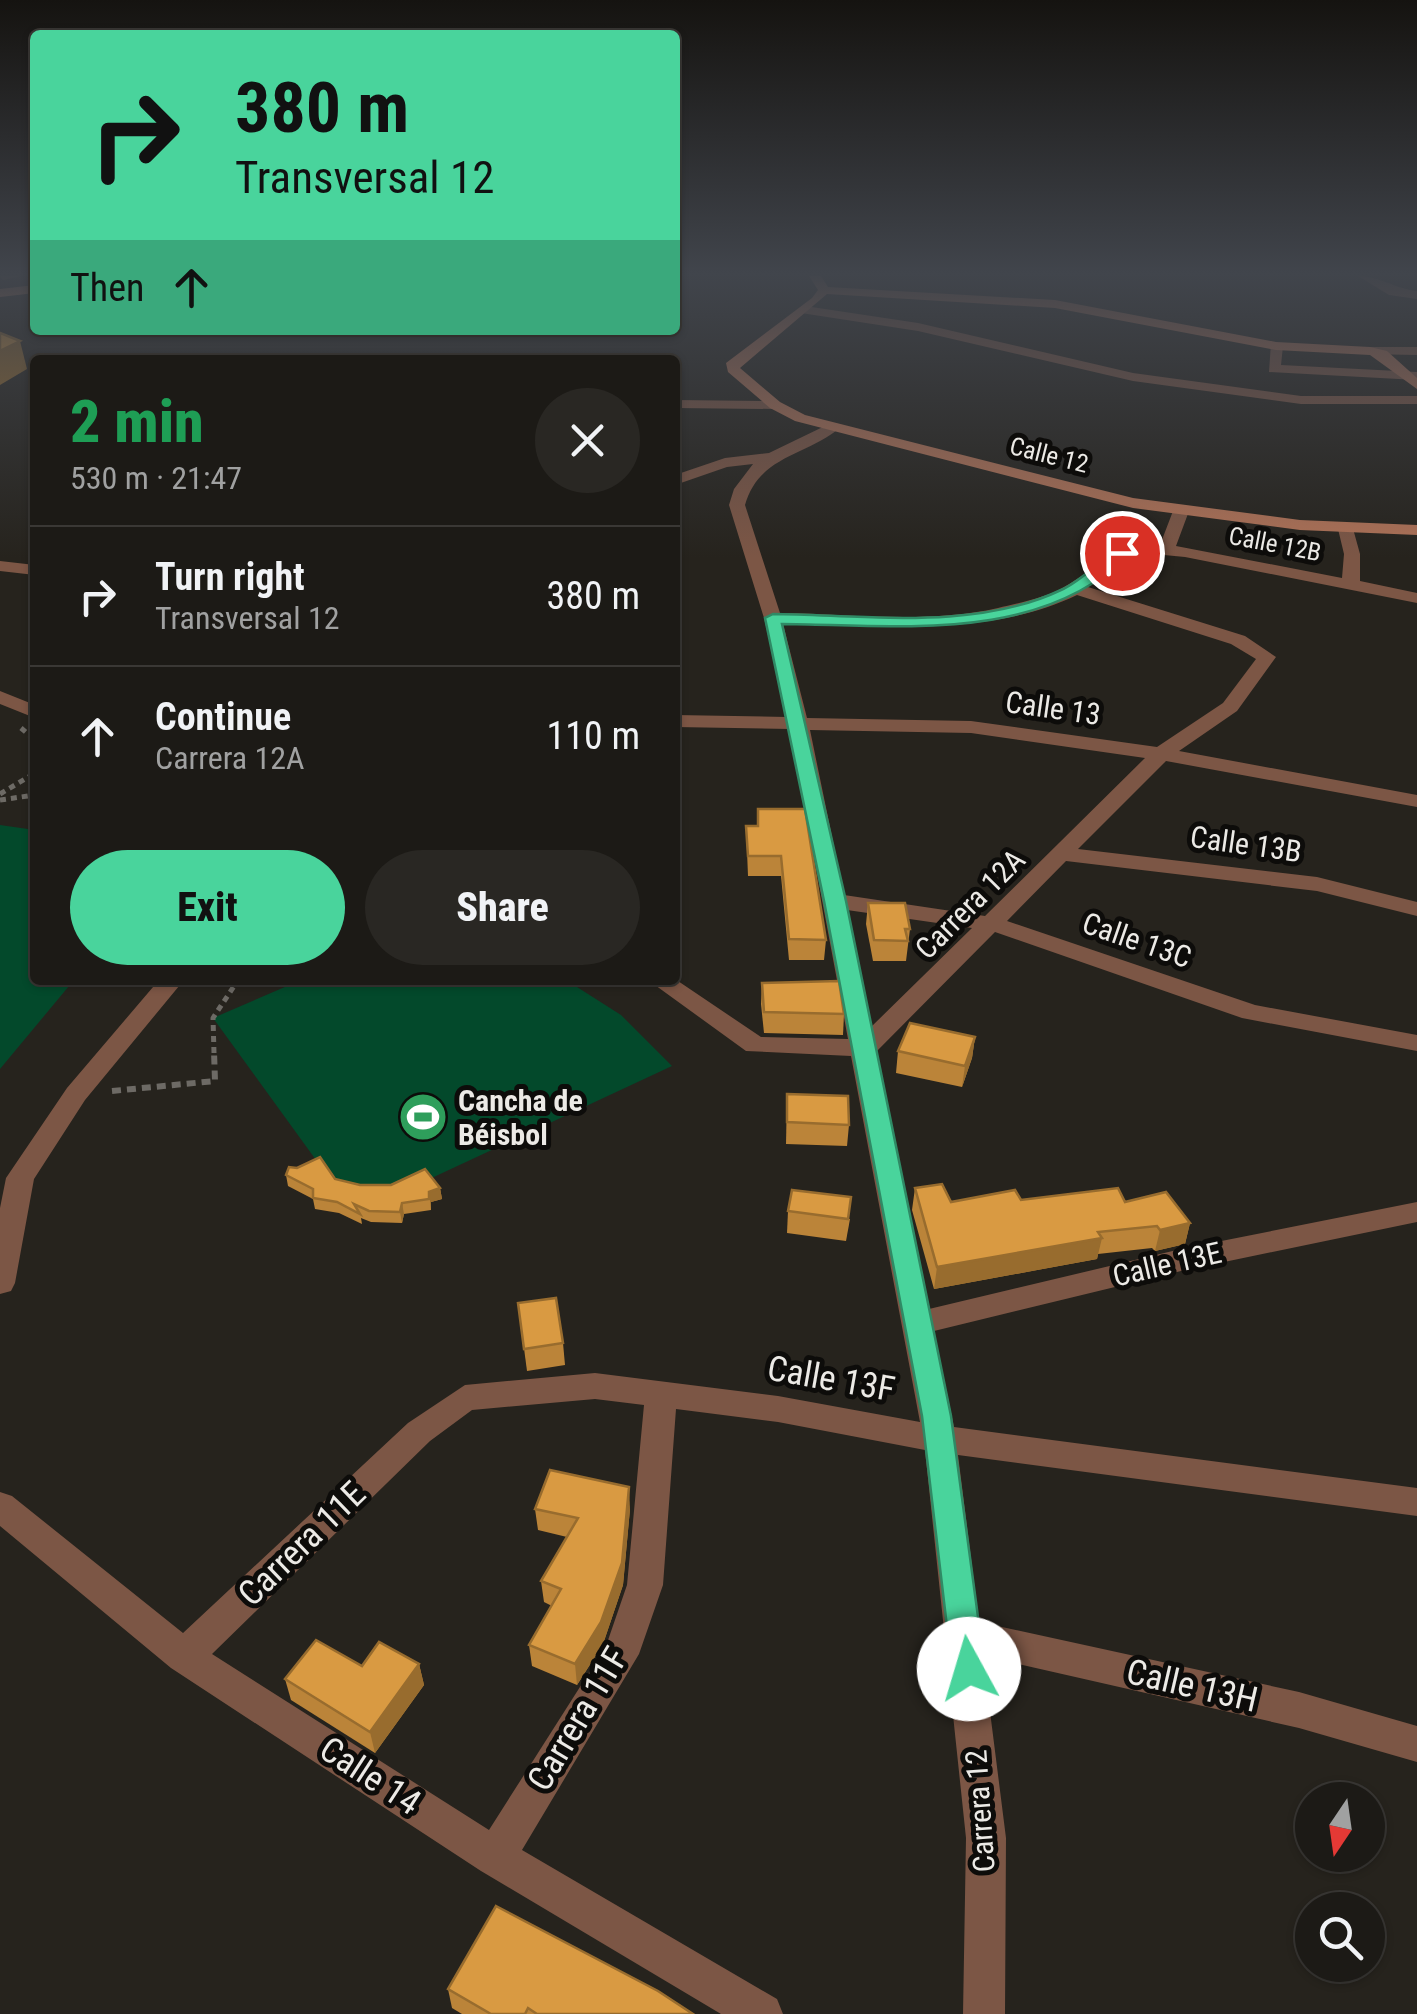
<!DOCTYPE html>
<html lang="en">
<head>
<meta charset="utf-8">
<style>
	body { margin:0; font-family:"Roboto Condensed",sans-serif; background:#292723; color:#f1f3f6; height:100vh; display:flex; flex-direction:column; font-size:38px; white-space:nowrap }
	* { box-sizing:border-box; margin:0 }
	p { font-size:32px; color:#a0a1a1 }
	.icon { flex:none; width:55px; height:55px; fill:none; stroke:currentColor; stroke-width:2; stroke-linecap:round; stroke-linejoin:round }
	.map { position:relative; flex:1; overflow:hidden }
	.panel { position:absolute; left:30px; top:355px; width:650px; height:630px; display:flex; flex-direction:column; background:#1c1a16; border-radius:10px; box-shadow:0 2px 8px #0004,0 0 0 2px #3a3835 }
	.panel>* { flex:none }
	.guide { position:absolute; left:30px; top:30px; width:650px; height:305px; border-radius:10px; box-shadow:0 2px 8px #0004,0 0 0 2px #3a3835; background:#49d49c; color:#111; overflow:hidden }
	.needle { width:65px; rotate:193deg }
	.buttons { position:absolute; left:1295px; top:1782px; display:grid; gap:20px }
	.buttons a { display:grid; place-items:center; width:90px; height:90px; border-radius:50%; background:#1c1a16; box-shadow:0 2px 8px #0004,0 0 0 2px #3a3835; font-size:50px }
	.pin { position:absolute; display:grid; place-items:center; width:85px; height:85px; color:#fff; margin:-42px; border:5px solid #fff; border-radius:50%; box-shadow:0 2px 10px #0007 }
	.me { position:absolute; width:110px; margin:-55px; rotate:354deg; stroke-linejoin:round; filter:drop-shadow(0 0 8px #0008) }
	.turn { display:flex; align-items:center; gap:35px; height:210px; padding:0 40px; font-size:45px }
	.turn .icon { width:130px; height:130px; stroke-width:2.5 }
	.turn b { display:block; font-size:70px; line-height:85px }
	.then { display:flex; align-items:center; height:95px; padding:0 40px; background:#0003; gap:20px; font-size:38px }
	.round { display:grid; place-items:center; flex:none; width:105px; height:105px; border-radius:52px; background:#292723 }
	.summary { display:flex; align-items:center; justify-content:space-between; height:170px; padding:0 40px }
	h1 { font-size:60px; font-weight:800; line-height:75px; color:#1e9e55 }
	.button { display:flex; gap:20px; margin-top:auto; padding:20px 40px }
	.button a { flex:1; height:115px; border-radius:60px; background:#49d49c; color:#111; font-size:40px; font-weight:800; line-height:115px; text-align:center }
	.button a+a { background:#292723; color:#f1f3f6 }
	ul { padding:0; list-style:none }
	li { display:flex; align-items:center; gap:30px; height:140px; padding:0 40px; border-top:2px solid #3a3835 }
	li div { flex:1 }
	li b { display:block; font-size:38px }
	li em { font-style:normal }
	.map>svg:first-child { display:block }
	.green { fill:#03492b }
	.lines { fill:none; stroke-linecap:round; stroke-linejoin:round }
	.path-far1 { stroke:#6d6a65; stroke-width:5; stroke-dasharray:6 5; stroke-linecap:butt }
	.path { stroke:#6d6a65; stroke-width:6; stroke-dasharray:9 6; stroke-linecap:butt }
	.street { fill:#7c5645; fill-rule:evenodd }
	.secondary { fill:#ae7156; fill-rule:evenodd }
	.primary { fill:#d48663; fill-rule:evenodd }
	.wall { fill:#bb8439 }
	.shaded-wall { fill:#986c2e }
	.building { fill:#d99a42; stroke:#986c2e; stroke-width:2.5 }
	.route { fill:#49d49c; stroke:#2f8a65; stroke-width:2.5 }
	.labels { text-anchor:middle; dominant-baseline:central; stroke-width:10; stroke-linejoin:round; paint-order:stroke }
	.far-street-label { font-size:25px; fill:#eceae6; stroke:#0d0c0a }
	.street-label { font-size:30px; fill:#eceae6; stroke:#0d0c0a }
	.poi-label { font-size:30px; font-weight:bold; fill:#eceae6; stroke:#0d0c0a; text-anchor:start }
	.near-street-label { font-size:35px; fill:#eceae6; stroke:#0d0c0a }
</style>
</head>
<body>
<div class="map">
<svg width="1417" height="2014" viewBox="0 0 1417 2014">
	<rect width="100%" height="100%" fill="#26231d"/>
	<!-- green -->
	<g class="green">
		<polygon points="0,825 35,830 35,980 74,980 0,1069"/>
		<polygon points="301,980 566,980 621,1015 672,1066 393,1196 337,1189 213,1018"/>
	</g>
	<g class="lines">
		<!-- path-far1 -->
		<g class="path-far1">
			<polyline points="21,728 35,740"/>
			<polyline points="0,794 35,773"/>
			<polyline points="0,800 35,795"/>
			<polyline points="214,1053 213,1018 238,980"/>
		</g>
		<!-- path -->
		<polyline class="path" points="112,1091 215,1081 214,1051"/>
		<!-- street -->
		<g class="street">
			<polygon points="0,276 21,276 3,280"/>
			<path d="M1358,276C1379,276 1396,289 1417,291V299L1389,295Z"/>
			<polygon points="805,306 918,323 1133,373 1301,396 1417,396 1417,404 1301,404 1133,381 918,331 801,313"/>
			<polygon points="1271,343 1283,346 1281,365 1417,372 1417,380 1269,372"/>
			<polygon points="1370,347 1417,347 1417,355 1365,354 1365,348"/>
			<polygon points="675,400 775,401 782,405 775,409 675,408"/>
			<path d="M829,424L841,427C807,456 759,455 745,505L780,613C851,614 928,624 998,608C1018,603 1046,598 1064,587C1098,568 1117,540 1160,545L1173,511L1181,506L1189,511L1176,546L1342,578L1344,554L1338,529L1352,525L1360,554V581L1417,593V603L1185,557L1143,553L1128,557L1088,587L1245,636L1276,657L1237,711L1179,751L1417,795V807L1166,761L1078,849L1317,877L1417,902V916L1317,891L1066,861L1007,921L1255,1005L1417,1035V1051L1242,1018L995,932L876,1052L929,1309L1181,1249L1417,1202V1222L1181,1271L934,1331L954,1427L1417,1488V1516L958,1455L979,1622L1299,1692L1417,1726V1762L1299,1728L983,1656L1006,1838L1005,2014H963L966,1838L925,1450L778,1422L676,1409L663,1585L639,1654L522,1850L777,1999L783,2014H721L481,1871L171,1668L0,1526V1492L12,1496L183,1633L408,1423L465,1385L595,1373L778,1396L920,1422L851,1056L746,1051L648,980L675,979L761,1037L848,1039L790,729L675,727V715L787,717L764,618L729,505L734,489L753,464L727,467L675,485V475L725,458L769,453ZM1077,595L1231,644L1256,659L1223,703L1157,747L971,721L807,718L783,624C880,625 987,638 1077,595ZM810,730L971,733L1145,758L985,916L844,895ZM847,910L972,928L871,1027ZM595,1399L644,1405L627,1585L606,1646L489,1830L212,1654L430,1441L472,1410Z"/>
			<polygon points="0,561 35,565 35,575 0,571"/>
			<polygon points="0,691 35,705 35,718 0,704"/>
			<polygon points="159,980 184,980 85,1100 34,1179 15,1283 11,1291 0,1294 0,1208 6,1178 67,1088"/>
		</g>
		<!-- secondary -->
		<polygon class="secondary" points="809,276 821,276 828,287 1055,300 1276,342 1370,347 1387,351 1417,378 1417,389 1370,355 1276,350 1055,308 827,294 740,368 780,402 805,415 1133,498 1300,520 1417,525 1417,535 1300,530 1133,508 795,421 770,408 728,372 726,363 812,298 818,290"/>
		<!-- primary -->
		<polygon class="primary" points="35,285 35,293 0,297 0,289"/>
	</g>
	<!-- wall -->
	<g class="wall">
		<polygon points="758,809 826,940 824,960 789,960 781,876 748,876 746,826 757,826"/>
		<polygon points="868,903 910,929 906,961 873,961 866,924"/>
		<polygon points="762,983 844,1014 843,1035 764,1033 761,1004"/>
		<polygon points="975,1037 972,1058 962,1087 896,1073 898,1051"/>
		<polygon points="787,1094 849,1125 847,1146 786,1144"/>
		<polygon points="286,1175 335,1179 360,1185 440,1188 442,1199 431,1202 431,1210 404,1214 402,1223 371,1222 361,1218 362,1224 339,1213 315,1209 313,1199 288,1186"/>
		<polygon points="915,1188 951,1202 1021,1200 1125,1202 1190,1223 1185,1244 1155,1251 1152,1248 1098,1254 1097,1259 934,1289 912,1210"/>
		<polygon points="788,1211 850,1219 846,1241 787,1233"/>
		<polygon points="518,1303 563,1343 565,1365 527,1371"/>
		<polygon points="535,1509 630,1509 623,1585 603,1644 577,1685 532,1666 529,1645 552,1606 544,1602 541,1581 567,1537 538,1530"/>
		<polygon points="419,1664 424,1685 375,1753 291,1700 285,1679 362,1666"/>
		<polygon points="448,1989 693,2014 462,2014 452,2008"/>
	</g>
	<!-- shaded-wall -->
	<g class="shaded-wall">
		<polygon points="20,341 27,369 0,385 0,351"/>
		<polygon points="975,1037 972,1058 962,1087 965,1066"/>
		<polygon points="440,1188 442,1199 431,1202 431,1210 429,1192"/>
		<polygon points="402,1203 404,1214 402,1223 400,1212"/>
		<polygon points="1190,1223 1185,1244 1155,1251 1160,1230"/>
		<polygon points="1102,1238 1097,1259 934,1289 937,1267"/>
		<polygon points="629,1487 630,1509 623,1585 603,1644 577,1685 575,1664"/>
		<polygon points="419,1664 424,1685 375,1753 370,1732"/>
	</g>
	<!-- building -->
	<g class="building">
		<polygon points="0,333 20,341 0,351"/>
		<polygon points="758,809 805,809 826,940 789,939 781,856 748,856 746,826 758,826"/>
		<polygon points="868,903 905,903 910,929 905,929 908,941 874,940"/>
		<polygon points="839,981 844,1014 764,1012 762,983"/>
		<polygon points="910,1023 975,1037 965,1066 898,1051"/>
		<polygon points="787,1094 848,1096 849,1125 787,1122"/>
		<polygon points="320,1157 335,1179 360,1185 391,1185 425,1169 440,1188 429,1192 429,1199 402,1203 400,1212 369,1211 354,1204 360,1214 337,1202 313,1198 313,1189 286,1175 289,1167 297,1168"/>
		<polygon points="942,1184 951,1202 1015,1190 1021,1200 1118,1188 1125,1202 1166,1192 1190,1223 1160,1230 1157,1226 1098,1232 1102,1238 937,1267 915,1188"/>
		<polygon points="792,1190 851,1197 848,1219 788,1211"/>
		<polygon points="556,1298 563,1343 524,1349 518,1303"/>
		<polygon points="550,1470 629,1487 622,1563 601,1622 575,1664 529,1645 561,1589 541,1581 578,1518 535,1509"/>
		<polygon points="316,1640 362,1666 379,1642 419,1664 370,1732 285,1679"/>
		<polygon points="496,1906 658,1991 693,2014 537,2014 528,2008 525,2014 491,2014 448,1989"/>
	</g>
	<!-- sky -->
	<linearGradient id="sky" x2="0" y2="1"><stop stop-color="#151310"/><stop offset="0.49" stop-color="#41454c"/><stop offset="1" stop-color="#41454c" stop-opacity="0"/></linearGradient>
	<rect width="1417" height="558" fill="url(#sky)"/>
	<!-- route -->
	<path class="route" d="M1117,549L1130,553C1042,644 898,625 782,624L846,901L951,1416L985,1669L981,1680L969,1684L957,1680L952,1669L922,1416L824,901L765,618L773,614C865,615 975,631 1061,590C1081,581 1099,562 1117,549Z"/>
	<!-- icons -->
	<defs>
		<g id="stadium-disc" transform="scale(2.5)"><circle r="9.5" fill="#2e9e5b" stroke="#0d0c0a"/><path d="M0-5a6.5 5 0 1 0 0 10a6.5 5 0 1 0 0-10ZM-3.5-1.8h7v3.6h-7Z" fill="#fff"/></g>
	</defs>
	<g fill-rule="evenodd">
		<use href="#stadium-disc" x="423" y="1117"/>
	</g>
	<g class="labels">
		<!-- far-street labels -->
		<g class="far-street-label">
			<text transform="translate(1049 455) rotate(14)">Calle 12</text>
			<text transform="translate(1275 544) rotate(11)">Calle 12B</text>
		</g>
		<!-- street labels -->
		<g class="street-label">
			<text transform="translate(1053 708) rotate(8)">Calle 13</text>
			<text transform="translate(1246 844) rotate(8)">Calle 13B</text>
			<text transform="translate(970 904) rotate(-45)">Carrera 12A</text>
			<text transform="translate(1137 940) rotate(19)">Calle 13C</text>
			<text transform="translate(1167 1264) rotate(-13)">Calle 13E</text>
			<text transform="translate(980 1811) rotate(-94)">Carrera 12</text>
		</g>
		<!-- poi labels -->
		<g class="poi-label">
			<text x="458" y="1100">Cancha de<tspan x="458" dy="34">Béisbol</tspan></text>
		</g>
		<!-- near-street labels -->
		<g class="near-street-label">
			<text transform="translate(831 1379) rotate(10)">Calle 13F</text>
			<text transform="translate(302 1544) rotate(-44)">Carrera 11E</text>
			<text transform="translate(1192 1686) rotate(13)">Calle 13H</text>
			<text transform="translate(578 1719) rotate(-59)">Carrera 11F</text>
			<text transform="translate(370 1776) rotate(33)">Calle 14</text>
		</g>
	</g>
</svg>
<div class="buttons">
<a><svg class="needle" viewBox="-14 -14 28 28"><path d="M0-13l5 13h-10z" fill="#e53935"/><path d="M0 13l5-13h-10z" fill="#a0a1a1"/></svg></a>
<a><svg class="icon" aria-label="search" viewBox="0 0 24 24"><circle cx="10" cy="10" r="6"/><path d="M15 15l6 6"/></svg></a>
</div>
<div class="pin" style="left:1122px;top:553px;background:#d93025"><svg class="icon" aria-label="arrive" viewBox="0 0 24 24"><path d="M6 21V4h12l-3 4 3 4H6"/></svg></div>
<svg class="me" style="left:969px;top:1669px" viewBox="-20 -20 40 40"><circle r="19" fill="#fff"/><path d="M0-13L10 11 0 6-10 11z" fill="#49d49c"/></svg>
<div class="guide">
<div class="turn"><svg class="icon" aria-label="right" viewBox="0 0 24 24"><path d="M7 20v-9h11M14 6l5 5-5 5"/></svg><div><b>380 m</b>Transversal 12</div></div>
<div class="then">Then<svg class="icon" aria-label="ahead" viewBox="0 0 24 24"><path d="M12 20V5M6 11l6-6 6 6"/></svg></div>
</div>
<section class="panel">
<div class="summary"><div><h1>2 min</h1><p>530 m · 21:47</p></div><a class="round"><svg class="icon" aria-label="close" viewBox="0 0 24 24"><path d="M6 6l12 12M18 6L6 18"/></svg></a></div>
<ul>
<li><svg class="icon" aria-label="right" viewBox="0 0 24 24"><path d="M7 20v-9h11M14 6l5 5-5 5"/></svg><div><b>Turn right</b><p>Transversal 12</p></div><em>380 m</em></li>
<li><svg class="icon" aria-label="ahead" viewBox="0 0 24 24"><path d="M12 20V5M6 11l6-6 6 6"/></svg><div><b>Continue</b><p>Carrera 12A</p></div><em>110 m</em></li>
</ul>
<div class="button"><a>Exit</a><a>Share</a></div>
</section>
</div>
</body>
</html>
